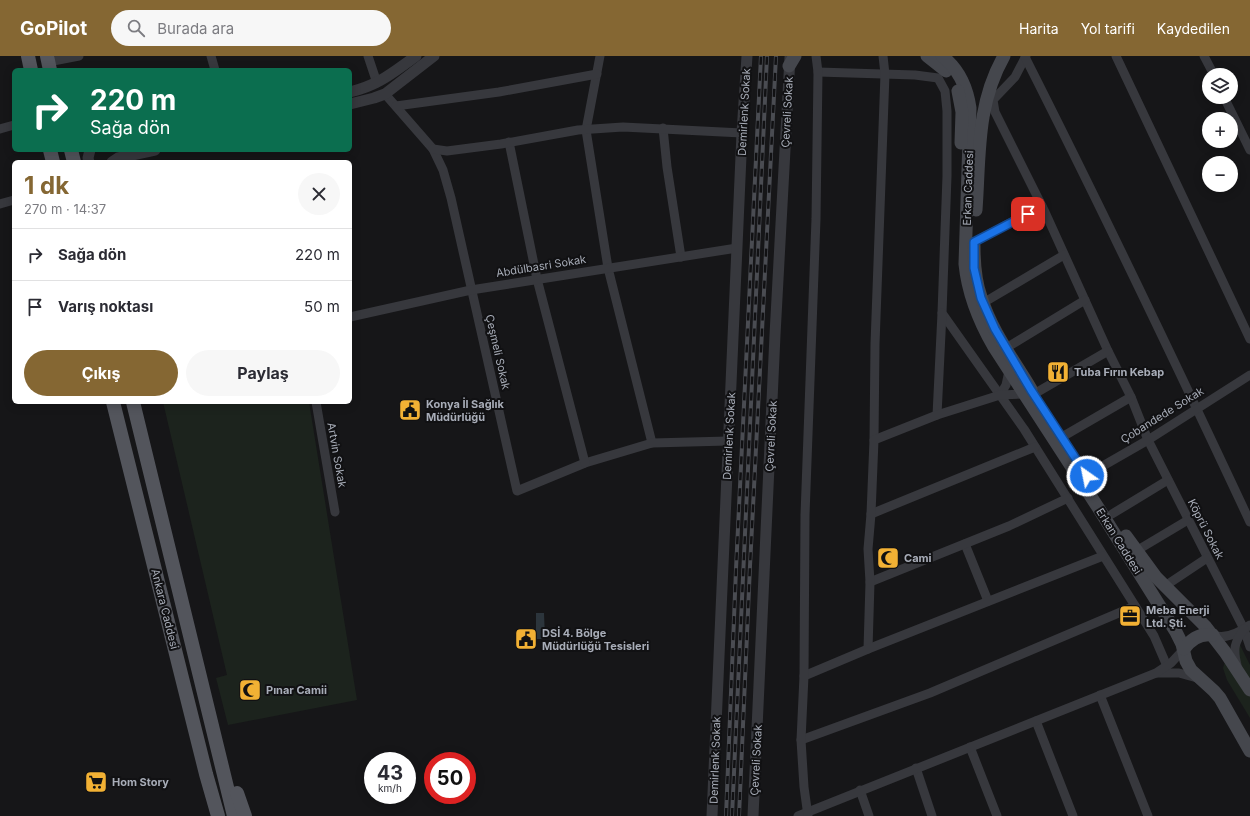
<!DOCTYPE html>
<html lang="tr">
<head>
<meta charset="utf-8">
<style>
	body { margin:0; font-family:Inter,sans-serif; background:#f7f7f7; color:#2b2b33; height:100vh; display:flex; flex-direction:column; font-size:15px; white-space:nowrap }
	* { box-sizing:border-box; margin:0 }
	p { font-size:13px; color:#7c7c81 }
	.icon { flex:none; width:22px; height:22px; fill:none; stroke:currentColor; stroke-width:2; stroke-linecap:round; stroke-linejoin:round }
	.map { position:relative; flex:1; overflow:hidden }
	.details { position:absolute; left:12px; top:104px; width:340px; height:244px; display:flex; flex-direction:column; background:#fff; border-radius:6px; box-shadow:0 2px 10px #0003 }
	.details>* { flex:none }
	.banner { position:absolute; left:12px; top:12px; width:340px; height:84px; border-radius:6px; box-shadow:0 2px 10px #0003; background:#0b6e4f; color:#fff; overflow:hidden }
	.buttons { position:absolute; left:1202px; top:12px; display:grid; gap:8px }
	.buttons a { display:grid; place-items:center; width:36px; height:36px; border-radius:50%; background:#fff; box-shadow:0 2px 10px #0003; font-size:20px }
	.speed { position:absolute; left:364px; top:696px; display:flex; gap:8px; font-size:20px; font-weight:700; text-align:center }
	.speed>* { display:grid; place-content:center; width:52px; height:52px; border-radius:50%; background:#fff; box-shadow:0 2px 10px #0003; line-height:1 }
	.speed small { font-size:10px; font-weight:400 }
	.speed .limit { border:6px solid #d22; background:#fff; color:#111 }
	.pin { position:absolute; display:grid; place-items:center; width:34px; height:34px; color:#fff; margin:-17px; border-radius:8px; box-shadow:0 2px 6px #0006 }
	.me { position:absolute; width:44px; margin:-22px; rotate:327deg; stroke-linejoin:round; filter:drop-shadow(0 0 3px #0008) }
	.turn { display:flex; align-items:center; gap:14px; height:84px; padding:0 12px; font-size:18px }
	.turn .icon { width:52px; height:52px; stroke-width:2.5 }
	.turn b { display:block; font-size:28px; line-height:34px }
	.round { display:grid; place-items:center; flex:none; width:42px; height:42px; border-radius:21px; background:#f7f7f7 }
	.overview { display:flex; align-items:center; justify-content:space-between; height:68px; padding:0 12px }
	h1 { font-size:24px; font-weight:700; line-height:30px; color:#856733 }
	.button { display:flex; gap:8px; margin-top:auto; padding:8px 12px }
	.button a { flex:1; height:46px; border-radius:24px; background:#856733; color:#fff; font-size:16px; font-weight:700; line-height:46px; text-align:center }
	.button a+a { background:#f7f7f7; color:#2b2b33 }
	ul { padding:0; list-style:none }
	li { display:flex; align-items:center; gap:12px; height:52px; padding:0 12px; border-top:1px solid #e1e1e2 }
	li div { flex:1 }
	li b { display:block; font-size:15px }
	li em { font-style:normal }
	header { display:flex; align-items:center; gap:24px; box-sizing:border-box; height:56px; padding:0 20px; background:#856733; color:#fff }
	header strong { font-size:19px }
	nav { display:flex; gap:22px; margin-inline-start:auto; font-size:14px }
	.search { width:280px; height:36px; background:#f7f7f7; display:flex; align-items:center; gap:10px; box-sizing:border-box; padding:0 14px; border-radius:22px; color:#7c7c81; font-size:15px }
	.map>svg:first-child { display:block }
	.green { fill:#1c231d }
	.water { fill:#2c353c }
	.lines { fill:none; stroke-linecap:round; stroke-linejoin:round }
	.minor { stroke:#37383d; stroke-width:9 }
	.tertiary { stroke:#37383d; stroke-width:11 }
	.secondary { stroke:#45474d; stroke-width:13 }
	.primary { stroke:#53555c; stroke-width:14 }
	.rail-casing { stroke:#4a4c52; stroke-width:4 }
	.rail { stroke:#111113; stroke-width:2.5; stroke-dasharray:8; stroke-linecap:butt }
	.route-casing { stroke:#114b97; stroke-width:10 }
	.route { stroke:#1a73e8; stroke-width:7 }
	.labels { text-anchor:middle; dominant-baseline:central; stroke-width:4; stroke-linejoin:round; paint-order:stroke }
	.street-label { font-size:11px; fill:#a8adb8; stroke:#111113 }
	.poi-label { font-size:11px; font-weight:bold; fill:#a8adb8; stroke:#111113; text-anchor:start }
</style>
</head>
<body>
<header>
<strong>GoPilot</strong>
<div class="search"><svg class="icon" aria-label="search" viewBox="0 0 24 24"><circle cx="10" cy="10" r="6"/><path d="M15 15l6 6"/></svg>Burada ara</div>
<nav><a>Harita</a><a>Yol tarifi</a><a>Kaydedilen</a></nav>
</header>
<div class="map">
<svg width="1250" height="760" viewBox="0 0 1250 760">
	<rect width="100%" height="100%" fill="#161618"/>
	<!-- green -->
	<g class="green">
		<polygon points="163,346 309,346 357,644 228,669 216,622 227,619"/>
		<polygon points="1240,589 1250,609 1250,662 1227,624 1223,612 1228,596"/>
	</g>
	<!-- water -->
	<polygon class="water" points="536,557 544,557 545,583 536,583"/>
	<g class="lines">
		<!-- minor -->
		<g class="minor">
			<polyline points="211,0 215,14"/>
			<polyline points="368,0 377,27"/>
			<polyline points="600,0 586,74 608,212 652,387"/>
			<polyline points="1026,0 1015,21 993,44 995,56 1045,156 1108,295 1131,341 1148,384 1244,573 1250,591"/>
			<polyline points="1116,0 1250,283"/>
			<polyline points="1204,0 1214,19"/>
			<path d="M1025,1C1103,155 1177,310 1250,466"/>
			<polyline points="48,6 79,0"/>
			<polyline points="818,16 915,19 938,22 945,35 947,55 947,120 942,257 1024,373 1154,580 1167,610"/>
			<polyline points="385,38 433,93 443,114 451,142 517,435 585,407 652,387 728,385"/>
			<polyline points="1224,41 1250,94"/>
			<polyline points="396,50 499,36 597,18"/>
			<polyline points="663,72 667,111 681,201"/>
			<polyline points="0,73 14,69"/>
			<polyline points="509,86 537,223 585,407"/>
			<polyline points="433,93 447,95 501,88 578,74 623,71 742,77"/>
			<polyline points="0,148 14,144"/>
			<polyline points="974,186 1042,150"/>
			<polyline points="983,247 1064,199"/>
			<polyline points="350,261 471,234 737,192"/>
			<polyline points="1006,292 1085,244"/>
			<polyline points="1034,338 1108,295"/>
			<polyline points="1000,339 1006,329 1009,315"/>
			<polyline points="316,346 335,456"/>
			<polyline points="937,359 942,257"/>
			<polyline points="1062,381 1131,341"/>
			<polyline points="874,384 875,288 885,18 883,0"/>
			<polyline points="1087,419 1148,384 1250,319"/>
			<polyline points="871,458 1035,391"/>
			<polyline points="1112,458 1168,424"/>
			<polyline points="965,488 988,545"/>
			<polyline points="1136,495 1188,464"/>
			<polyline points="870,526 1009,470 1068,442"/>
			<polyline points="1165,530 1207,502"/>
			<path d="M1213,579C1225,584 1240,576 1250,569"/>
			<polyline points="868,593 870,526 868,493 871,458 874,384 937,359 1000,339 1024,338"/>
			<path d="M1237,609C1233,593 1234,587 1244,573"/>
			<polyline points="1157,617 1179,617 1197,622"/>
			<polyline points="804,620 868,593 1103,500"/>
			<polyline points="1100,639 1148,760"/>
			<polyline points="1036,665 1073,760"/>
			<polyline points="801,684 930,637 1135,550"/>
			<polyline points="970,691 997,760"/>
			<polyline points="916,712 932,760"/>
			<polyline points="860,734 869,760"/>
			<polyline points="798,760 1156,617 1171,607 1184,593"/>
			<polyline points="808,760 804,731 801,684 804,620 805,459 816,163 818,16 816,0"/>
		</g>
		<!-- tertiary -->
		<g class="tertiary">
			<path d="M350,36C379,29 392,17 416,0"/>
			<polyline points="350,48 374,42 385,38 434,0"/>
			<polyline points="89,106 88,102 90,94"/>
			<polyline points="112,106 118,102 155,94"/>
			<polyline points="712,760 742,77 747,0"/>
			<polyline points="753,760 775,279 790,1"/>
		</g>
		<!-- secondary -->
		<g class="secondary">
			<polyline points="927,0 946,15"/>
			<path d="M942,0C959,13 967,31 970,52L965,208C968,238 979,265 994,291L1099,453L1176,576L1182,588L1186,605L1191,614L1214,635L1220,642L1250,695"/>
			<polyline points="789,10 795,0"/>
			<polyline points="958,35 962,56 961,87"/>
			<path d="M976,154C980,100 976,49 1004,0"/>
			<path d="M974,190C974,207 975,224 981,241C991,274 1013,303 1031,333"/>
			<polyline points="1126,480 1156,521 1205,570 1225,596 1250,634"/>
			<path d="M1184,593C1191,583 1200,577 1213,579"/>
		</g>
		<!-- primary -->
		<g class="primary">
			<polyline points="28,0 31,14"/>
			<polyline points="47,0 50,14"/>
			<polyline points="50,94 53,106"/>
			<polyline points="71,94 74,106"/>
			<polyline points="113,346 206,718 218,760"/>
			<polyline points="133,346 234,760"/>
			<polyline points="237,737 245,760"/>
		</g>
		<!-- rail casing -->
		<g class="rail-casing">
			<g id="rail">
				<polyline points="726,760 736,513 761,0"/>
				<polyline points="732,760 767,0"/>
				<polyline points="739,760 750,510 776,0"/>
			</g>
		</g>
		<!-- rail -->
		<use href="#rail" class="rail"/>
	</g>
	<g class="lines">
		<!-- route casing -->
		<g class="route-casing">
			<polyline id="route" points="1028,158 974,186 974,212 981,242 995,273 1031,334 1087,420"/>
		</g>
		<!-- route -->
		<use href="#route" class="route"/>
	</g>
	<!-- icons -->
	<defs>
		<g id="restaurant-square" transform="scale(1.15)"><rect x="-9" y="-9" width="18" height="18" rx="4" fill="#f2b134" stroke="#111113"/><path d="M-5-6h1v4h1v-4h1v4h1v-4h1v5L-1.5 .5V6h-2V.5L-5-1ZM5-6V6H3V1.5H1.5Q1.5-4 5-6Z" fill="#111"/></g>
		<g id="civic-square" transform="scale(1.15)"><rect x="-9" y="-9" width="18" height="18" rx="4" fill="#f2b134" stroke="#111113"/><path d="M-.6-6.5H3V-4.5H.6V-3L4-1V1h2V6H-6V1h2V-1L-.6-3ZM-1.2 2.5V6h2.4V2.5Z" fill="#111"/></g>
		<g id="mosque-square" transform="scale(1.15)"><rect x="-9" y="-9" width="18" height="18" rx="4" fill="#f2b134" stroke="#111113"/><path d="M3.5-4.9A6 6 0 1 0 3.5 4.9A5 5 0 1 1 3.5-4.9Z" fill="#111"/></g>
		<g id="office-square" transform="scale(1.15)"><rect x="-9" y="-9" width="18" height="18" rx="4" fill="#f2b134" stroke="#111113"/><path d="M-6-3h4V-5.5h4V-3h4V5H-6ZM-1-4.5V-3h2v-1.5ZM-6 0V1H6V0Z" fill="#111"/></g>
		<g id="supermarket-square" transform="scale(1.15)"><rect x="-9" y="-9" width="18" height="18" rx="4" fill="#f2b134" stroke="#111113"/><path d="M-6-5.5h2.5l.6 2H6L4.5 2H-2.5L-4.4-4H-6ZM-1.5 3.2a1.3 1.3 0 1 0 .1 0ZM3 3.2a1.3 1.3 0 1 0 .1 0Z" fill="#111"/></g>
	</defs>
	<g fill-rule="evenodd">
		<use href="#restaurant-square" x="1058" y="316"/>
		<use href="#civic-square" x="410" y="354"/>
		<use href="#mosque-square" x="888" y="502"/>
		<use href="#office-square" x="1130" y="560"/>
		<use href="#civic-square" x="526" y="583"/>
		<use href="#mosque-square" x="250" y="634"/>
		<use href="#supermarket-square" x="96" y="726"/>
	</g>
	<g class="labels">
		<!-- street labels -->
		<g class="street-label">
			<text transform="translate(744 56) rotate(-87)">Demirlenk Sokak</text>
			<text transform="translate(787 56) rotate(-87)">Çevreli Sokak</text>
			<text transform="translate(968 132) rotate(-88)">Erkan Caddesi</text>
			<text transform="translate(541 210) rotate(-9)">Abdülbasri Sokak</text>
			<text transform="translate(498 296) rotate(77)">Çeşmeli Sokak</text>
			<text transform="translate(1162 359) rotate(-32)">Çobandede Sokak</text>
			<text transform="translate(729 380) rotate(-87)">Demirlenk Sokak</text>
			<text transform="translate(771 380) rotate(-87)">Çevreli Sokak</text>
			<text transform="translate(337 399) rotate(80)">Artvin Sokak</text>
			<text transform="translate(1206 473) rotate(63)">Köprü Sokak</text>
			<text transform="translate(1119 485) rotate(58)">Erkan Caddesi</text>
			<text transform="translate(165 553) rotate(76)">Ankara Caddesi</text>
			<text transform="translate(715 704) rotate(-88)">Demirlenk Sokak</text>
			<text transform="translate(756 704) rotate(-87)">Çevreli Sokak</text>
		</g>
		<!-- poi labels -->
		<g class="poi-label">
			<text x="1074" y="316">Tuba Fırın Kebap</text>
			<text x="426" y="348">Konya İl Sağlık<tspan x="426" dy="13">Müdürlüğü</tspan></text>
			<text x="904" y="502">Cami</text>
			<text x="1146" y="554">Meba Enerji<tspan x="1146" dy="13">Ltd. Şti.</tspan></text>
			<text x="542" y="577">DSİ 4. Bölge<tspan x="542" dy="13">Müdürlüğü Tesisleri</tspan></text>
			<text x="266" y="634">Pınar Camii</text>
			<text x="112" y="726">Hom Story</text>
		</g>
	</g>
</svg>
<div class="buttons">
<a><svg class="icon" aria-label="layers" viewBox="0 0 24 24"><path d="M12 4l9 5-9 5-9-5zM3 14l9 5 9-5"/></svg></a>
<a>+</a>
<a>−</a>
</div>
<div class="speed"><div>43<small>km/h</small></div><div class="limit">50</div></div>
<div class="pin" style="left:1028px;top:158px;background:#d93025"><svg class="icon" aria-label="arrive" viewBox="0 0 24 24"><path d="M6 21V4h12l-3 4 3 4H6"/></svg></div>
<svg class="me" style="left:1087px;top:420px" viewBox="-20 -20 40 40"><circle r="17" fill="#1a73e8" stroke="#fff" stroke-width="3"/><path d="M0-11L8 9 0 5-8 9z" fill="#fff"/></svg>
<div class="banner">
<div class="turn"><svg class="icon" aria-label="right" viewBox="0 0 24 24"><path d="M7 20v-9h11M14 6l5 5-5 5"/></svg><div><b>220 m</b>Sağa dön</div></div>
</div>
<section class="details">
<div class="overview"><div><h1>1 dk</h1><p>270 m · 14:37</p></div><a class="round"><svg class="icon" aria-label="close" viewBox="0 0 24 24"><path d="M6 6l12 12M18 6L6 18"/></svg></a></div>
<ul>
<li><svg class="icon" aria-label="right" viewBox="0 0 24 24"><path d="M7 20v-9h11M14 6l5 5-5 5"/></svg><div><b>Sağa dön</b></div><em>220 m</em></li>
<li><svg class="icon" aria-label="arrive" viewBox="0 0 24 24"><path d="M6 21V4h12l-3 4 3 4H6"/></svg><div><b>Varış noktası</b></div><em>50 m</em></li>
</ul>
<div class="button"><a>Çıkış</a><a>Paylaş</a></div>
</section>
</div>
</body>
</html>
